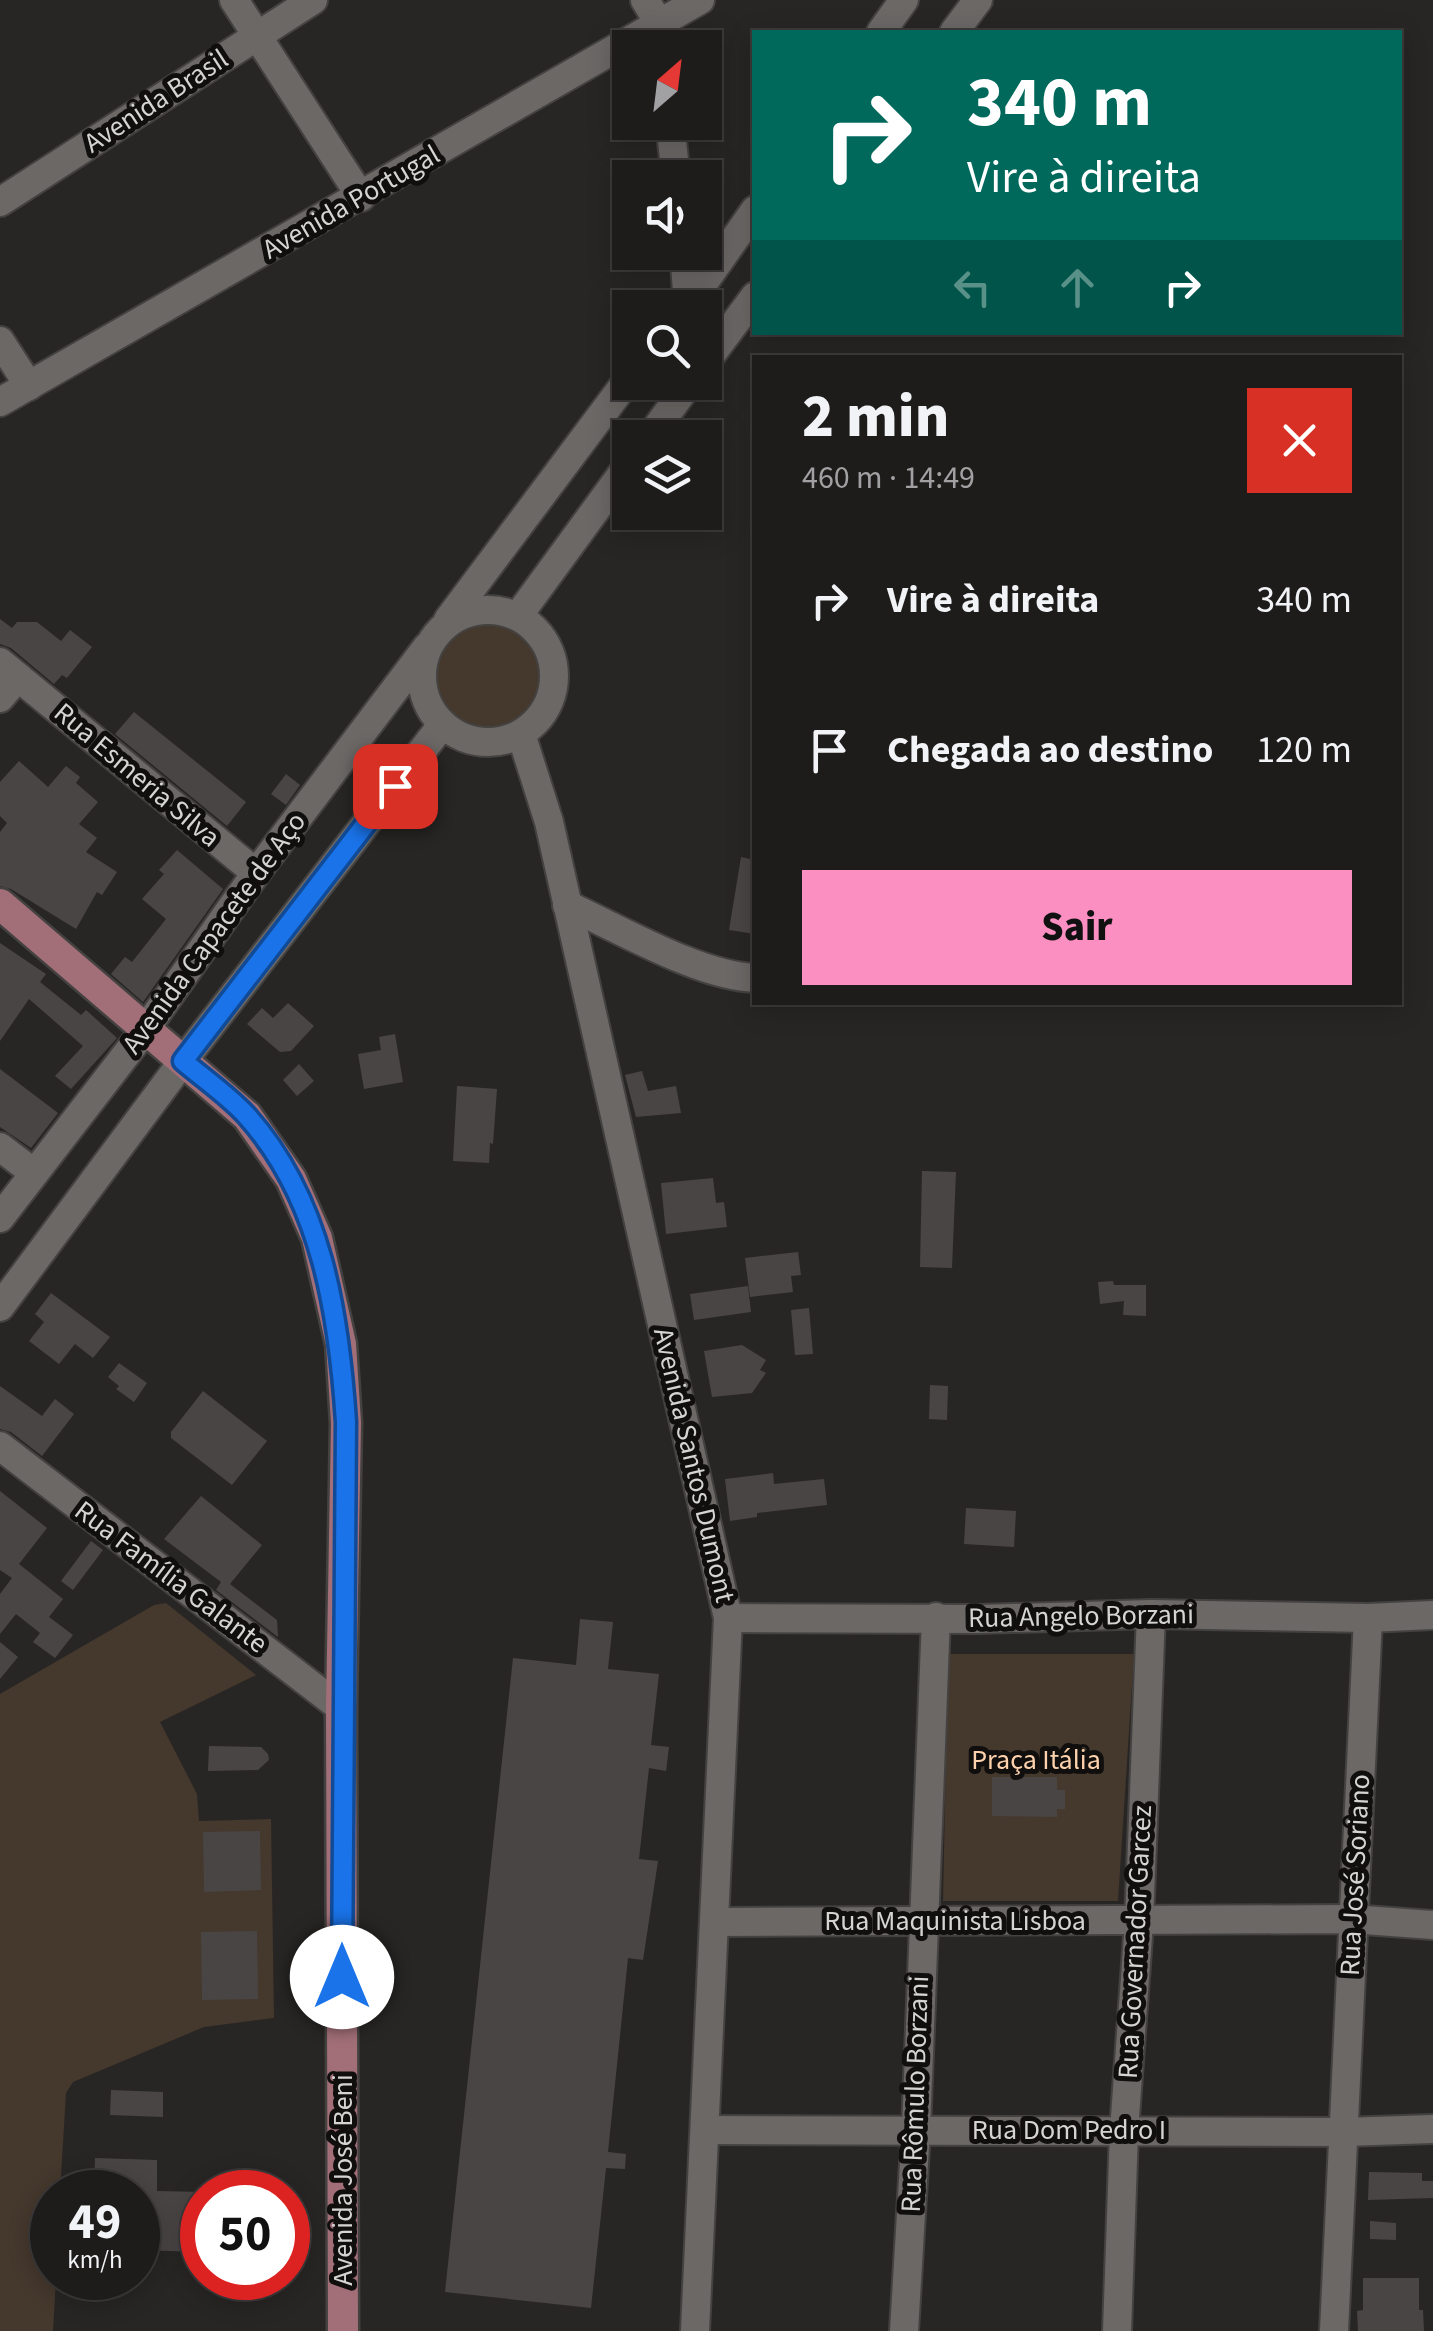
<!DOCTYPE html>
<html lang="pt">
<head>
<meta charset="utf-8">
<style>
	body { margin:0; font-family:"Source Sans 3",sans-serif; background:#262524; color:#f1f3f6; height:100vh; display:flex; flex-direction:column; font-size:38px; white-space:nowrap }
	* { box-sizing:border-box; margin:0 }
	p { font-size:32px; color:#a1a1a3 }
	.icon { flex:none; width:55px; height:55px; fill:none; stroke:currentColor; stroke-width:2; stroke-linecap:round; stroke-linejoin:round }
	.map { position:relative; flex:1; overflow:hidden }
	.side { position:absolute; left:752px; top:355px; width:650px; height:650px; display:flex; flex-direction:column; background:#1e1c1b; border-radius:0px; box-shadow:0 5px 25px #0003,0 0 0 2px #3c3a3a }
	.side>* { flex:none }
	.guide { position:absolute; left:752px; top:30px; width:650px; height:305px; border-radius:0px; box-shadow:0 5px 25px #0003,0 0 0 2px #3c3a3a; background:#00695c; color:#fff; overflow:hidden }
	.needle { width:65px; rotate:28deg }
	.controls { position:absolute; left:612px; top:30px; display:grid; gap:20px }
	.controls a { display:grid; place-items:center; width:110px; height:110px; border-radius:0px; background:#1e1c1b; box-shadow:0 5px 25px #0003,0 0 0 2px #3c3a3a; font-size:50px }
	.speed { position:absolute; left:30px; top:2170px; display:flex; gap:20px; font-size:50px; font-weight:700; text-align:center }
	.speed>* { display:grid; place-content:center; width:130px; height:130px; border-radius:50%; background:#1e1c1b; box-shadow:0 5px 25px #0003,0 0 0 2px #3c3a3a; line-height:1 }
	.speed small { font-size:25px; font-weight:400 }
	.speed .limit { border:15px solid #d22; background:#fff; color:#111 }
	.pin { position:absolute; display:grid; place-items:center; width:85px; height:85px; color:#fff; margin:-42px; border-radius:20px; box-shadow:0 5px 15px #0006 }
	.me { position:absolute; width:110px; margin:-55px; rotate:0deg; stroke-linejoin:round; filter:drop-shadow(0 0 8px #0008) }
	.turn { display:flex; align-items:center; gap:35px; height:210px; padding:0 50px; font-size:45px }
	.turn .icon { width:130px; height:130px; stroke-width:2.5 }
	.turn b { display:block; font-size:70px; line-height:85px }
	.lanes { display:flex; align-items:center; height:95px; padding:0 50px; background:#0003; justify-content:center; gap:50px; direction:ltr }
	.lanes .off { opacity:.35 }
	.round { display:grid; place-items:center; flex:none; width:105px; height:105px; border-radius:0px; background:#262524 }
	.overview { display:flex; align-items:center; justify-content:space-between; height:170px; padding:0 50px }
	h1 { font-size:60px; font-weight:800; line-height:75px }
	.cta { display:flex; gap:20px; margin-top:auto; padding:20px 50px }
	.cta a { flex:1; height:115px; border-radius:0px; background:#fc8fc1; color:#111; font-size:40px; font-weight:800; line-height:115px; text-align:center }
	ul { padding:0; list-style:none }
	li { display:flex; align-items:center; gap:30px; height:150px; padding:0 50px }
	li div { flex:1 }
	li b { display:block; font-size:38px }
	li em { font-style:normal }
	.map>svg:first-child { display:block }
	.green { fill:#45382d }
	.building { fill:#494544 }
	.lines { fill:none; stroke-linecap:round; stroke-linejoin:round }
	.minor-casing { stroke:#444240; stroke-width:32 }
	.major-casing { stroke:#444240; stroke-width:35 }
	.minor { stroke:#6b6866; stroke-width:28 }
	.major { stroke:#a26f78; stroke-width:30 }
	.route-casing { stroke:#114b97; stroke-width:25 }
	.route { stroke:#1a73e8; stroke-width:18 }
	.labels { text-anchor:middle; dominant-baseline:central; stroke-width:10; stroke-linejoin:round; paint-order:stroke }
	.street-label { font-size:28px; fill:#d5d4d2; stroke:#100f0e }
	.park-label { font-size:28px; fill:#fed2ac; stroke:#100f0e }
</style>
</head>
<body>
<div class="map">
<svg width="1433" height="2331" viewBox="0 0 1433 2331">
	<rect width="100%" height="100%" fill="#282624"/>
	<!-- green -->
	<g class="green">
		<circle cx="488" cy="677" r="59"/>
		<polygon points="166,1603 256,1675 160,1722 197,1794 199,1821 271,1819 274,2018 204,2027 73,2082 66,2093 60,2192 52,2192 52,2278 56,2278 53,2331 0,2331 0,1694 154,1605"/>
		<polygon points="948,1654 1134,1654 1118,1901 943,1901"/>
	</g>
	<!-- building -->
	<g class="building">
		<polygon points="0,619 12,628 17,622 37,622 61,641 70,630 92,647 67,678 62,675 54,684 11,648 0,644"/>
		<polygon points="134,712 246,802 227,826 115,734"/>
		<polygon points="19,761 48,787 66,766 80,777 76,783 98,802 79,824 97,838 86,852 117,872 102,895 97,892 76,929 11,889 0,886 0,832 7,823 0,816 0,782"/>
		<polygon points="286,774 300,785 286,805 271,794"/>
		<polygon points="177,850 223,889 143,1002 111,974 125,957 132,962 166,919 142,899 164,874 159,870"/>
		<polygon points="741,857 755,860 755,934 729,930"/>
		<polygon points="0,943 46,974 40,982 81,1015 86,1010 117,1038 71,1089 55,1076 83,1046 29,999 0,1041"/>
		<polygon points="288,1003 314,1026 291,1051 280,1052 247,1024 262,1008 273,1018"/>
		<polygon points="395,1034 403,1082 364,1089 358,1054 381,1050 379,1037"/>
		<polygon points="299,1064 314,1081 297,1096 283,1080"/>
		<polygon points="0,1069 58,1113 31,1148 0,1127"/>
		<polygon points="642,1071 648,1091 676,1086 681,1113 636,1117 625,1075"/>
		<polygon points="457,1086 497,1089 493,1144 490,1143 489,1163 453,1161"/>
		<polygon points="922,1171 956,1172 952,1268 920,1267"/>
		<polygon points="713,1178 716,1203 724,1202 727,1227 666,1234 661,1183"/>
		<polygon points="798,1252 801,1275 791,1276 793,1292 750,1297 745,1258"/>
		<polygon points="1113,1281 1114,1285 1146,1285 1146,1316 1123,1315 1124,1301 1100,1304 1098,1282"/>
		<polygon points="748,1286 751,1312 694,1320 690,1294"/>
		<polygon points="51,1293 110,1337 93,1358 75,1344 59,1364 29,1341 44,1322 35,1314"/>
		<polygon points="809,1308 813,1354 795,1355 791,1310"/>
		<polygon points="742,1345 766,1360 760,1370 766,1373 752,1393 712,1397 704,1351"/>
		<polygon points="119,1363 147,1383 134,1402 116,1389 119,1386 108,1377"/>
		<polygon points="930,1385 948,1386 947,1420 929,1419"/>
		<polygon points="0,1386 42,1416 55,1399 74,1414 42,1456 11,1432 0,1429"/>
		<polygon points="203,1391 267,1441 232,1485 171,1438 171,1432"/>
		<polygon points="773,1473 774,1484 824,1479 827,1505 757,1513 757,1517 730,1521 725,1479"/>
		<polygon points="0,1491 47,1528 19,1564 63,1599 49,1617 73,1635 55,1658 33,1642 40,1633 16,1614 0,1634 0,1594 12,1578 0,1570"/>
		<polygon points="201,1496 262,1545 230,1584 277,1620 278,1637 216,1590 221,1582 164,1539"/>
		<polygon points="966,1508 1016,1511 1014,1547 964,1544"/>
		<polygon points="91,1541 103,1550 73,1590 61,1581"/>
		<polygon points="580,1619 613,1622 608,1669 659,1674 651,1745 669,1747 666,1771 649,1768 639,1859 658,1861 643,1960 628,1958 608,2152 626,2154 625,2169 606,2168 591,2308 445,2292 513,1658 576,1665"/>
		<polygon points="0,1642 18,1657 0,1679"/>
		<polygon points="209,1746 261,1747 268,1754 269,1760 258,1770 208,1771"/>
		<polygon points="992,1777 1057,1777 1057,1790 1065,1790 1065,1809 1057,1809 1057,1817 992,1816"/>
		<polygon points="260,1831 261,1890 204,1892 203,1832"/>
		<polygon points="257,1931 258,1999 202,2000 201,1932"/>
		<polygon points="111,2090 163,2092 163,2117 110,2115"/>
		<polygon points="95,2158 157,2160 157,2191 203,2192 201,2252 138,2250 138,2192 94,2192"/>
		<polygon points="1369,2172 1422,2173 1422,2181 1433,2181 1433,2198 1368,2200"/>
		<polygon points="1370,2221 1396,2223 1396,2240 1370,2239"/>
		<polygon points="1363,2278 1419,2278 1419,2310 1423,2310 1424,2331 1358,2331 1357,2311 1363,2310"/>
	</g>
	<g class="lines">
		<!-- minor casing -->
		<g class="minor-casing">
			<g id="minor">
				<polyline points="234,0 361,197"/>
				<polyline points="645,0 659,23 662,48"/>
				<polyline points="881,32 904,0"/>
				<polyline points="954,32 978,0"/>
				<polyline points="670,122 676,178"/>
				<polyline points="0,202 313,0"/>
				<polyline points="684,252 688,304"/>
				<polyline points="686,308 755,210"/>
				<polyline points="0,341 29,386"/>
				<polyline points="705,363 755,296"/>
				<polyline points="0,402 700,0"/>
				<polyline points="649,438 690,382"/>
				<circle cx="488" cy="676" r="66"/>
				<polyline points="518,616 630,463"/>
				<polyline points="448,620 630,377"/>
				<polyline points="0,662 256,873"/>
				<polyline points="0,698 18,677"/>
				<polyline points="521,734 549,822 728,1618 695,2331"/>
				<path d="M567,905C620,929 699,976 755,978"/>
				<polyline points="0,1147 34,1173"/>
				<polyline points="0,1218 145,1030 256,873 427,647"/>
				<polyline points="0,1307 183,1061 442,725"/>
				<polyline points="0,1446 341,1708"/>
				<polyline points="728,1618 979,1619 1151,1614 1368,1618 1433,1615"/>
				<polyline points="716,1922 1351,1919 1433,1925"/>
				<polyline points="705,2130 1344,2132 1433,2129"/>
				<polyline points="904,2331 916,2130 936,1617"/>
				<polyline points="1117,2331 1124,2131 1139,1922 1151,1614"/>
				<polyline points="1334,2331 1368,1618"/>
			</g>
		</g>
		<!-- major casing -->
		<g class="major-casing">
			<polyline id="major" points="0,904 247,1116 291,1179 317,1238 341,1344 346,1423 341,1708 343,2331"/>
		</g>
		<!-- minor -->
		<use href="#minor" class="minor"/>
		<!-- major -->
		<use href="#major" class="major"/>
	</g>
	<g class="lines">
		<!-- route casing -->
		<g class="route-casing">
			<path id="route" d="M342,1977L346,1422C339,1315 322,1200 247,1116C229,1096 204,1079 183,1061L395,786"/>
		</g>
		<!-- route -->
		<use href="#route" class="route"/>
	</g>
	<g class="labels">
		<!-- street labels -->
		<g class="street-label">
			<text transform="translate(156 101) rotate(-33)">Avenida Brasil</text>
			<text transform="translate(351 202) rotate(-30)">Avenida Portugal</text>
			<text transform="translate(137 775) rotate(40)">Rua Esmeria Silva</text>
			<text transform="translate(214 933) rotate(-54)">Avenida Capacete de Aço</text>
			<text transform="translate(694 1465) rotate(77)">Avenida Santos Dumont</text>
			<text transform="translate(171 1577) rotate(37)">Rua Família Galante</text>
			<text transform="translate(1081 1616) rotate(-1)">Rua Angelo Borzani</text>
			<text transform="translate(1355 1875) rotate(-87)">Rua José Soriano</text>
			<text x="955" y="1921">Rua Maquinista Lisboa</text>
			<text transform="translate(1135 1942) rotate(-87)">Rua Governador Garcez</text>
			<text transform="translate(915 2094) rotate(-88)">Rua Rômulo Borzani</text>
			<text x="1069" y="2130">Rua Dom Pedro I</text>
			<text transform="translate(343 2180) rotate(-90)">Avenida José Beni</text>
		</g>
		<!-- park labels -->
		<g class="park-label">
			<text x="1036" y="1760">Praça Itália</text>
		</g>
	</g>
</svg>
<div class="controls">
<a><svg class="needle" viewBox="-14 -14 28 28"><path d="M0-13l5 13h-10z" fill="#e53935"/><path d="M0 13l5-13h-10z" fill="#a1a1a3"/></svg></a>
<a><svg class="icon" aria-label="sound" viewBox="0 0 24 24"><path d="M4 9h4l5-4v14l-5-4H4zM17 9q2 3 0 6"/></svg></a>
<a><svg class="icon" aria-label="search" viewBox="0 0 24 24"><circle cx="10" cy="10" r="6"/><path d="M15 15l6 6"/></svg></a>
<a><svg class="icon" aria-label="layers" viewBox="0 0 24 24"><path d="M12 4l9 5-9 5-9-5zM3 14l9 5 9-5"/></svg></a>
</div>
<div class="speed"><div>49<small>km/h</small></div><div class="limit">50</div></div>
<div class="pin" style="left:395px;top:786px;background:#d93025"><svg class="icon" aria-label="arrive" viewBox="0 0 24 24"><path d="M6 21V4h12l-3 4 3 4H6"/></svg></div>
<svg class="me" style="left:342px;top:1977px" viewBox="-20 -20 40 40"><circle r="19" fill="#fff"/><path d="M0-13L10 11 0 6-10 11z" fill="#1a73e8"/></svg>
<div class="guide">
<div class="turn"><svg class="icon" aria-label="right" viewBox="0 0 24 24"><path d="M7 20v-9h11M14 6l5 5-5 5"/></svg><div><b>340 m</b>Vire à direita</div></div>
<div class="lanes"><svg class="icon off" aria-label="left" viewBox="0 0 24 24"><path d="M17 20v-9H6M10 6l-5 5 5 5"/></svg><svg class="icon off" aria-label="ahead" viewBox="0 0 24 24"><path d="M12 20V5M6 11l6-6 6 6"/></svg><svg class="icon" aria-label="right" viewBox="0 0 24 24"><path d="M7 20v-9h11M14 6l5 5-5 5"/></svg></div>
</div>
<section class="side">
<div class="overview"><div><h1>2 min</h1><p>460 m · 14:49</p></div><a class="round" style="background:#d93025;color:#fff"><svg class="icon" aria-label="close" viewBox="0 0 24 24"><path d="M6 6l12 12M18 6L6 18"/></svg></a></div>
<ul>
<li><svg class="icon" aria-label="right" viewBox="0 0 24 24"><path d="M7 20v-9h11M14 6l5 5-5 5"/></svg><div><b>Vire à direita</b></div><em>340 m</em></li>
<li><svg class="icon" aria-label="arrive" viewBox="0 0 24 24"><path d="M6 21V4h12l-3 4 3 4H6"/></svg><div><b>Chegada ao destino</b></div><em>120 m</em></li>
</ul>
<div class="cta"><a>Sair</a></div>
</section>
</div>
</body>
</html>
